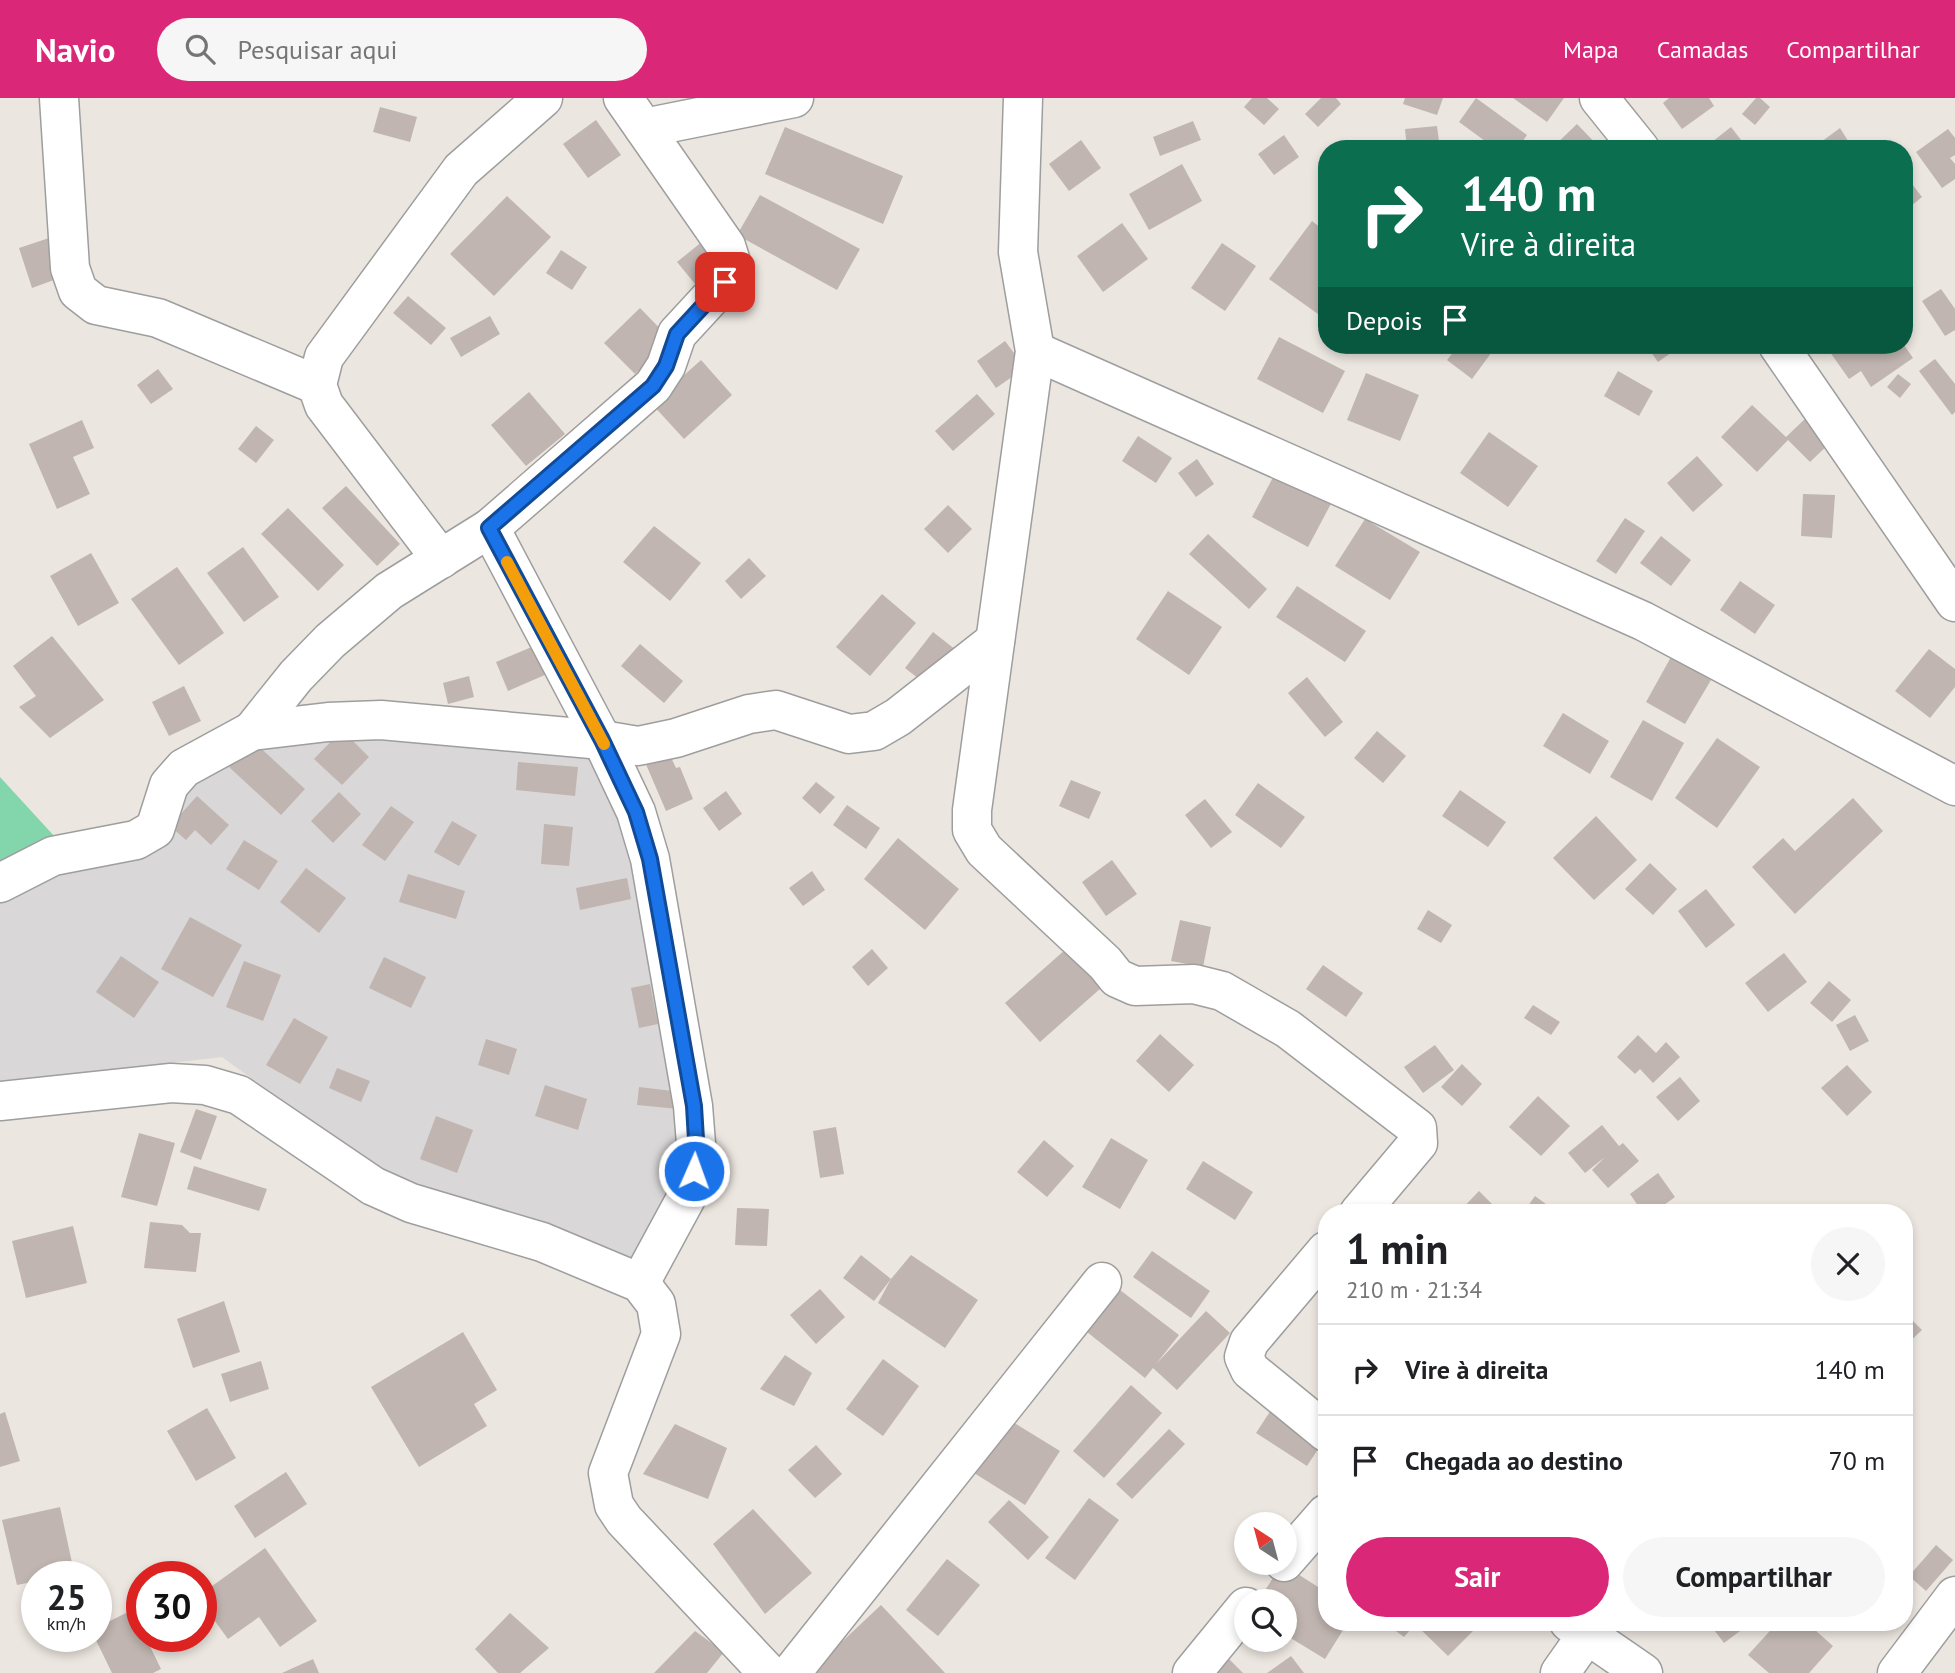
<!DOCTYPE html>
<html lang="pt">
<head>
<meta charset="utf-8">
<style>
	body { margin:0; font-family:"PT Sans",sans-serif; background:#f6f6f6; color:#202124; height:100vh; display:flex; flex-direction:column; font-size:26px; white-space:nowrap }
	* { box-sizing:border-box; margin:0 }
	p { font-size:23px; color:#757577 }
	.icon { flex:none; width:38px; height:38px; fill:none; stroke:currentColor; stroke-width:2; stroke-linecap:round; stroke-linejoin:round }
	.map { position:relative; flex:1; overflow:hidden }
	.sheet { position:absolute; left:1318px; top:1106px; width:595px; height:427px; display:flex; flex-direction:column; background:#fff; border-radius:28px; box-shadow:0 4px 10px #0003 }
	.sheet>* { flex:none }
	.hud { position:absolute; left:1318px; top:42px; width:595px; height:214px; border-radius:28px; box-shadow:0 4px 10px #0003; background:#0b6e4f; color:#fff; overflow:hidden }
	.needle { width:46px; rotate:324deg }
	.buttons { position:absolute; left:1234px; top:1414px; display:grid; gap:14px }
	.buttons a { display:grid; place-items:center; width:63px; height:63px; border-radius:50%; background:#fff; box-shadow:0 4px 10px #0003; font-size:35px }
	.speed { position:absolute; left:21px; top:1463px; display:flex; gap:14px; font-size:35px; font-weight:700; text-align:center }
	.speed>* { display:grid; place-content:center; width:91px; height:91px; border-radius:50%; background:#fff; box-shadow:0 4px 10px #0003; line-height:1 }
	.speed small { font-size:18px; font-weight:400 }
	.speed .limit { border:10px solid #d22; background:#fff; color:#111 }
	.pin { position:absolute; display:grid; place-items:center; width:60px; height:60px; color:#fff; margin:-30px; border-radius:14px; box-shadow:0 4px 10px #0006 }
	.me { position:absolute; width:77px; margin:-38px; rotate:2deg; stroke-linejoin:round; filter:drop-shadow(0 0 5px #0008) }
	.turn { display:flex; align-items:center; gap:24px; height:147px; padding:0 28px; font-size:32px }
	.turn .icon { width:91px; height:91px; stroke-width:2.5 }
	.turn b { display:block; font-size:49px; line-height:60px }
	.then { display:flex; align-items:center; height:66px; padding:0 28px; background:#0003; gap:14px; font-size:26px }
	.round { display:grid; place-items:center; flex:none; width:74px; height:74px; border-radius:37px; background:#f6f6f6 }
	.head { display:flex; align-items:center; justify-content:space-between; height:119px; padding:0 28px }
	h1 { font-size:42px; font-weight:700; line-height:52px }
	.cta { display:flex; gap:14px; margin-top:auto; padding:14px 28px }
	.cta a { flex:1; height:80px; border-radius:42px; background:#db2777; color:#fff; font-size:28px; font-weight:700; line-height:80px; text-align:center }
	.cta a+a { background:#f6f6f6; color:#202124 }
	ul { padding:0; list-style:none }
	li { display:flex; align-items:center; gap:21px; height:91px; padding:0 28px; border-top:2px solid #e0e0e0 }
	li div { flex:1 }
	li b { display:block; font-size:26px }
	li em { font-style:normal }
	header { display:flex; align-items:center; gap:42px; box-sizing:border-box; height:98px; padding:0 35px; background:#db2777; color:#fff }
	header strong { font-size:33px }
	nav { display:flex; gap:38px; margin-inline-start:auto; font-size:24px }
	.search { width:490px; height:63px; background:#f6f6f6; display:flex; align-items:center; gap:18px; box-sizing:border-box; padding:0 24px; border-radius:38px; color:#757577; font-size:26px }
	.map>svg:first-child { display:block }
	.residential { fill:#d9d7d8 }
	.pitch { fill:#83d6ac }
	.building { fill:#c0b5b0 }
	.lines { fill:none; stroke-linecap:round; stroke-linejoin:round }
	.minor-casing { stroke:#9e9e9e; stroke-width:41 }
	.minor { stroke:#fff; stroke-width:38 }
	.route-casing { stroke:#114b97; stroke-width:18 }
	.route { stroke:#1a73e8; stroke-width:12 }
	.slow { stroke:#f59e0b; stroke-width:12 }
</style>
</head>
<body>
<header>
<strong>Navio</strong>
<div class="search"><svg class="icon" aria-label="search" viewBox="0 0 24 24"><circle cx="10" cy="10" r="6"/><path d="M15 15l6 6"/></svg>Pesquisar aqui</div>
<nav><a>Mapa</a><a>Camadas</a><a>Compartilhar</a></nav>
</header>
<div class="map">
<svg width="1955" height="1575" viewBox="0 0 1955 1575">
	<rect width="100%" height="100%" fill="#ece6e0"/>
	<!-- residential -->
	<polygon class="residential" points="342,632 591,651 640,754 685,1022 683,1078 631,1167 378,1072 222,959 0,985 0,798 51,770 155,746 199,676 253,643"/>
	<!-- pitch -->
	<polygon class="pitch" points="0,679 55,739 0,773"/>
	<!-- building -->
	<g class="building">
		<polygon points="1252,0 1267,0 1279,11 1264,27 1244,9"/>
		<polygon points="1321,0 1336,0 1341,6 1318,29 1305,16"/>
		<polygon points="1405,0 1443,0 1437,17 1403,6"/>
		<polygon points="1476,0 1527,37 1517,51 1496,51 1459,24"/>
		<polygon points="1513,0 1564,0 1547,24"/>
		<polygon points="1669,0 1709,0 1714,8 1682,31 1663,5"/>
		<polygon points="1756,0 1760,0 1770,9 1755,27 1742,16"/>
		<polygon points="380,9 417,19 410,44 373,34"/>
		<polygon points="596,22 621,57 588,80 563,46"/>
		<polygon points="1193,23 1201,42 1160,58 1153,39"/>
		<polygon points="1577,26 1601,51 1551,51"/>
		<polygon points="1437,28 1440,51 1407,51 1405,31"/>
		<polygon points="785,29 903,78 883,126 765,76"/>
		<polygon points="1731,29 1748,51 1703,51"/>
		<polygon points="1840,30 1850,46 1843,51 1826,51 1821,44"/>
		<polygon points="1948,31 1955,40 1955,57 1950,60 1955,66 1955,81 1942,90 1916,54"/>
		<polygon points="1284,37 1299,59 1274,77 1258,56"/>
		<polygon points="1081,42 1101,70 1069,93 1049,66"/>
		<polygon points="1182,66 1202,103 1149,132 1129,96"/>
		<polygon points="1912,86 1922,99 1906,112 1904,92"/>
		<polygon points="760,97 860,151 837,192 737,137"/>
		<polygon points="507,98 551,139 494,198 450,156"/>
		<polygon points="1312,123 1326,134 1326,219 1325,221 1269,181"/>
		<polygon points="1122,125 1148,161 1103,194 1077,158"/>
		<polygon points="49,140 62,179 32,190 19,150"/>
		<polygon points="703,143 726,172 700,192 677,164"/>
		<polygon points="1222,145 1256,168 1225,213 1191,190"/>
		<polygon points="561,152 587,169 572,192 546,175"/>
		<polygon points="1941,191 1955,211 1955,232 1945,238 1922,203"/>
		<polygon points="408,198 446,230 431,247 393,215"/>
		<polygon points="640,210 671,242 635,276 604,245"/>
		<polygon points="490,218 500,236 461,259 450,240"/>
		<polygon points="1279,239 1345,273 1323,315 1257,281"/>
		<polygon points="1005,243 1025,270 996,290 977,263"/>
		<polygon points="1459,247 1497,247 1472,281 1447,262"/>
		<polygon points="1646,247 1675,247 1678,250 1658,264"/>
		<polygon points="1825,247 1904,247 1913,260 1871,289 1861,273 1849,281"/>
		<polygon points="1935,261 1955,286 1955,314 1952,317 1919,273"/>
		<polygon points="701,262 732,297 684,341 652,306"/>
		<polygon points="158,271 173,291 151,306 137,287"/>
		<polygon points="1618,273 1653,293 1639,318 1604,298"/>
		<polygon points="1366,275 1419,297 1400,343 1347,322"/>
		<polygon points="1898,276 1911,286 1900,300 1887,289"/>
		<polygon points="529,294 565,336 526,368 491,327"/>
		<polygon points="977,296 995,316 953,353 935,333"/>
		<polygon points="1829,298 1853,323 1810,364 1788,342 1757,374 1721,339 1752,307 1786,339"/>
		<polygon points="82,322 94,350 73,359 90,396 57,411 29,346"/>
		<polygon points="256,328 274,342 256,365 238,351"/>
		<polygon points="1489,334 1538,368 1508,409 1460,375"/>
		<polygon points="1138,338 1172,360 1156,385 1122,363"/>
		<polygon points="1697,358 1723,387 1693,414 1667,385"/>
		<polygon points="1197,361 1214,386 1196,399 1178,375"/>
		<polygon points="1278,370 1334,400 1308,449 1252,419"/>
		<polygon points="346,388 400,446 377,468 322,410"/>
		<polygon points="1803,396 1835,397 1832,440 1801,438"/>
		<polygon points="948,407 972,431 948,455 924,431"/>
		<polygon points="288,410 344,467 318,493 261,436"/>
		<polygon points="1625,420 1645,433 1616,476 1596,463"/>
		<polygon points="1365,421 1420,454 1390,502 1335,468"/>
		<polygon points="654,428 701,465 670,503 623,464"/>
		<polygon points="1208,436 1267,491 1249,511 1189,456"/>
		<polygon points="1661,438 1691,462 1671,488 1640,465"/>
		<polygon points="243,449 279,499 244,524 207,475"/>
		<polygon points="91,455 119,505 78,528 50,478"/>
		<polygon points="749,460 766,478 741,501 725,483"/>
		<polygon points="177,469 224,535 179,567 131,501"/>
		<polygon points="1740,483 1775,507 1755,536 1720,512"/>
		<polygon points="1297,488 1366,533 1345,564 1276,519"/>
		<polygon points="1168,493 1222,529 1189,577 1136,541"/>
		<polygon points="882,496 916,525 870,578 836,549"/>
		<polygon points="933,534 956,552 928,588 905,570"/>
		<polygon points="52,538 104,602 50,640 19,609 36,598 13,568"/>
		<polygon points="640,546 683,583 664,605 621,568"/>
		<polygon points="534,548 547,576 508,593 496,564"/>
		<polygon points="1929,551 1955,571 1955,589 1930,620 1895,593"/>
		<polygon points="1671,559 1711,582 1685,626 1646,604"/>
		<polygon points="469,578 474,599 448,606 443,585"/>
		<polygon points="1307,579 1343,624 1325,639 1288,595"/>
		<polygon points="184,588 201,623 169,638 152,604"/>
		<polygon points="1563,615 1609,643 1590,676 1543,648"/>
		<polygon points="1643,622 1684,645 1652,703 1610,679"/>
		<polygon points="342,632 369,659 342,687 314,661"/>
		<polygon points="1377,633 1406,658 1383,685 1354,660"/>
		<polygon points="1717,640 1760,669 1717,730 1675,700"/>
		<polygon points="253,643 305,691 281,717 229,669"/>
		<polygon points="668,653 676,670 680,669 693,701 666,713 645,664"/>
		<polygon points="518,664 578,669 575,698 516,692"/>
		<polygon points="1071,682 1101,694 1089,721 1059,708"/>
		<polygon points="816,684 835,699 820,716 802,700"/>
		<polygon points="1258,685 1305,719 1281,750 1235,717"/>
		<polygon points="1460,692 1506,724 1488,749 1442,718"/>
		<polygon points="726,693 742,716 719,733 703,710"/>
		<polygon points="339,694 361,716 333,745 311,723"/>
		<polygon points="197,698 229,727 211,747 195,732 186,742 170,728"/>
		<polygon points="1853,700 1883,733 1795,816 1752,769 1783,740 1795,753"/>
		<polygon points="1205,701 1232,734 1211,750 1185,717"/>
		<polygon points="847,707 880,730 866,751 833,727"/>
		<polygon points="391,708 414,724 385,763 362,747"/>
		<polygon points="1596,718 1637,762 1594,802 1553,760"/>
		<polygon points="452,723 477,737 459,768 434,754"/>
		<polygon points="544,726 573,729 569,768 541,766"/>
		<polygon points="898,740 959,791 925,832 864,781"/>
		<polygon points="244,742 278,763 259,792 226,771"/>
		<polygon points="1112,762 1137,796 1106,818 1082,784"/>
		<polygon points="1650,765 1677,791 1653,817 1625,791"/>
		<polygon points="306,770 346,800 319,835 280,804"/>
		<polygon points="812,773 825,792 803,808 789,790"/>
		<polygon points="408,776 465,793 456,821 399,804"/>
		<polygon points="627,780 631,801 580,812 576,790"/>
		<polygon points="1706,791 1735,827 1706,850 1678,813"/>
		<polygon points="1428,812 1452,827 1441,845 1417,831"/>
		<polygon points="190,819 242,847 213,899 161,871"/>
		<polygon points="1180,822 1211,829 1203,869 1171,863"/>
		<polygon points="872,851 888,870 868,888 852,869"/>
		<polygon points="1066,851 1101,890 1040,944 1005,905"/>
		<polygon points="1784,855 1807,884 1768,914 1745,885"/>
		<polygon points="121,858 159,884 134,920 96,894"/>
		<polygon points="384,859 426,879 411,910 369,890"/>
		<polygon points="244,863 281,877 263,923 226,909"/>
		<polygon points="1323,867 1363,895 1346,919 1306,891"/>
		<polygon points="1829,883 1851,902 1832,924 1810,905"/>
		<polygon points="650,886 658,926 639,930 631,890"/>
		<polygon points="1533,907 1560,924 1551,937 1524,920"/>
		<polygon points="1855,917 1869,943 1850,953 1836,927"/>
		<polygon points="294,920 328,939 300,986 266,967"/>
		<polygon points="1160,936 1194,967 1169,994 1136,963"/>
		<polygon points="1638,937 1656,955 1666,944 1680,959 1653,985 1640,971 1635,976 1617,959"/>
		<polygon points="486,941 517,951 509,977 478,967"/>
		<polygon points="1435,947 1454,972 1423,995 1404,969"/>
		<polygon points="1462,966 1482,986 1462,1008 1441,989"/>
		<polygon points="1847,967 1872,994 1847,1018 1821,990"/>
		<polygon points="337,970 370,983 361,1004 329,990"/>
		<polygon points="1680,979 1700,1003 1678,1023 1656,999"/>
		<polygon points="545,987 587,1001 578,1032 535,1018"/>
		<polygon points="639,989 681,994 679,1011 637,1007"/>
		<polygon points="1538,998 1570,1028 1541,1058 1509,1029"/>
		<polygon points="196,1011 217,1018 201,1062 180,1054"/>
		<polygon points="436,1018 473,1032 457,1075 420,1061"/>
		<polygon points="1602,1027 1619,1048 1623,1045 1639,1063 1608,1090 1592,1072 1605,1059 1585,1075 1568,1055"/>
		<polygon points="836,1029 844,1076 820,1080 813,1033"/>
		<polygon points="139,1035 175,1045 157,1108 121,1099"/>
		<polygon points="1111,1040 1148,1062 1120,1111 1082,1089"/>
		<polygon points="1044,1042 1074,1068 1047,1099 1017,1074"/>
		<polygon points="1203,1063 1253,1094 1235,1122 1186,1091"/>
		<polygon points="194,1068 267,1091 259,1113 187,1091"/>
		<polygon points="1658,1075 1675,1099 1653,1115 1643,1115 1630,1096"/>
		<polygon points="1479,1093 1501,1115 1458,1115"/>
		<polygon points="1535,1098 1558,1115 1523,1115"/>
		<polygon points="737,1110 769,1111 767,1148 735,1147"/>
		<polygon points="150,1124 182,1127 190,1135 201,1135 196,1174 144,1170"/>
		<polygon points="73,1128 87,1185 26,1200 12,1143"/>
		<polygon points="1152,1153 1210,1193 1191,1220 1133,1179"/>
		<polygon points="861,1157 891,1181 874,1203 843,1180"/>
		<polygon points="911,1157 978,1202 945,1250 878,1205 891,1181"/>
		<polygon points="820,1191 845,1219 816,1246 790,1217"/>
		<polygon points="1120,1192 1179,1237 1156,1266 1206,1213 1230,1235 1177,1292 1153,1270 1145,1280 1087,1234"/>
		<polygon points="224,1203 240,1254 193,1270 177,1221"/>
		<polygon points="1904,1214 1922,1232 1904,1249"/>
		<polygon points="463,1234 497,1292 474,1306 487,1328 419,1369 371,1289"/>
		<polygon points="785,1257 812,1275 794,1308 760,1291"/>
		<polygon points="883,1261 919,1288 883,1338 846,1311"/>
		<polygon points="261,1263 269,1291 230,1304 221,1276"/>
		<polygon points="1131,1287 1162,1315 1104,1380 1073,1353"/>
		<polygon points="1277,1303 1326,1339 1307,1368 1256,1335"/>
		<polygon points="207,1310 236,1360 196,1383 167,1333"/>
		<polygon points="5,1314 20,1363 0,1369 0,1316"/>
		<polygon points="1008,1321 1060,1353 1025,1407 974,1375"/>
		<polygon points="675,1326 727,1350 708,1401 643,1376"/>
		<polygon points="1169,1331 1185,1346 1132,1401 1116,1386"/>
		<polygon points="816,1347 842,1376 815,1400 788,1372"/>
		<polygon points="286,1374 307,1406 255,1440 234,1408"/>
		<polygon points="1089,1400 1119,1422 1075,1482 1045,1460"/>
		<polygon points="1009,1402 1049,1439 1028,1462 988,1424"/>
		<polygon points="60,1409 74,1474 53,1479 37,1479 37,1483 17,1487 2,1422"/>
		<polygon points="753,1411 812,1475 765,1516 713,1446"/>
		<polygon points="1936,1447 1953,1462 1926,1493 1909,1478"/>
		<polygon points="265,1450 317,1523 280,1549 259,1519 228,1541 201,1504 201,1496"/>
		<polygon points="947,1461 980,1487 938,1538 906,1512"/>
		<polygon points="1282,1466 1326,1494 1326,1524 1348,1524 1325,1561 1284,1536 1284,1503 1258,1503"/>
		<polygon points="881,1507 945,1575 817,1575 813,1571"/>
		<polygon points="132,1512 142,1531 142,1538 145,1538 161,1571 153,1575 112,1575 94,1538 96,1538 96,1530"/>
		<polygon points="510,1515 549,1550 520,1575 498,1575 475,1551"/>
		<polygon points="1384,1524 1482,1524 1448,1558 1415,1526 1404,1539"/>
		<polygon points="1716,1524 1746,1524 1748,1527 1724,1545 1711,1528"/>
		<polygon points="1778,1524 1806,1524 1833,1548 1809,1575 1769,1575 1748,1557"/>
		<polygon points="695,1533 724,1554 707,1575 654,1575"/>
		<polygon points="1291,1558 1304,1575 1267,1575"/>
		<polygon points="313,1561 319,1575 282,1575"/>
		<polygon points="1229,1561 1243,1575 1214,1575"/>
	</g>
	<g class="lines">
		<!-- minor casing -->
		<g class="minor-casing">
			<g id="minor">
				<polyline points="59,0 70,170 78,193 96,207 158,220 317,287"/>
				<polyline points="1023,0 1018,154 1035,253 972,712 972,732 984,752 1105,865 1117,880 1135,888 1194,886 1222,893 1288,931 1417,1030 1418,1045 1359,1115"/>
				<polyline points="1599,0 1640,51"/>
				<polyline points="644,30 794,0"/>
				<polyline points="1778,247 1955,504"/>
				<polyline points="1035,253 1643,523 1955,688"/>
				<polyline points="490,430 602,642 636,714 650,761 693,1008 697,1058 692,1089 640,1185"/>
				<polyline points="441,461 324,307 317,287 324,259 461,72 543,0"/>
				<polyline points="252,633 296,578 330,543 389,493 490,430 653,288 666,268 677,236 725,184 732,167 726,148 623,0"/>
				<polyline points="0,785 53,758 136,742 155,731 169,687 184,670 252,633 328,624 381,622 602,642 638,648 676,640 749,616 776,612 849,636 874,633 898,619 995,543"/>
				<polyline points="0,1003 171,985 205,987 239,997 373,1088 411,1105 542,1144 640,1185 656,1206 661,1236 608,1375 614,1407 624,1422 768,1575"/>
				<polyline points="1326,1153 1249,1244 1244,1259 1250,1272 1326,1334"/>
				<polyline points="1284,1464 1326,1416"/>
				<polyline points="1569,1524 1643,1575"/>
				<polyline points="791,1575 1102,1184"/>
				<polyline points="1192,1575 1246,1509"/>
				<polyline points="1560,1575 1586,1538"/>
				<polyline points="1897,1575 1955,1498"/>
			</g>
		</g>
		<!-- minor -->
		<use href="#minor" class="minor"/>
	</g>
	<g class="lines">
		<!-- route casing -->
		<g class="route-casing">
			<polyline id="route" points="694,1073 697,1058 694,1008 650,761 636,714 602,642 489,430 653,288 666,268 677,236 725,184"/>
		</g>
		<!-- route -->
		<use href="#route" class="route"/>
		<!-- slow -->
		<polyline class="slow" points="507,464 604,646"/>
	</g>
</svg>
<div class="buttons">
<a><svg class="needle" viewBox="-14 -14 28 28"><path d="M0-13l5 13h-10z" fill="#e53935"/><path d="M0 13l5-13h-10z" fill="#757577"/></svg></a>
<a><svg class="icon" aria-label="search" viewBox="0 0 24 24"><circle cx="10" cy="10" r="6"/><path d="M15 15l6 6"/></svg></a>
</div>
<div class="speed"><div>25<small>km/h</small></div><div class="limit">30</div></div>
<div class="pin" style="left:725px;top:184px;background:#d93025"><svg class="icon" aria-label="arrive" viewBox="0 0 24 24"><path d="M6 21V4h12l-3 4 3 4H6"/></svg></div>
<svg class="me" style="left:694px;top:1073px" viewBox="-20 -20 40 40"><circle r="17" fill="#1a73e8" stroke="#fff" stroke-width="3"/><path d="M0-11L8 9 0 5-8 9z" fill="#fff"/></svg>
<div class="hud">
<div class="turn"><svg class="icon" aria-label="right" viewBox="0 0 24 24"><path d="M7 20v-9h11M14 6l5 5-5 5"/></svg><div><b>140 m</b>Vire à direita</div></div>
<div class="then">Depois<svg class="icon" aria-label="arrive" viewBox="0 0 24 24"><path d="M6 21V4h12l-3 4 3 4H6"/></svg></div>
</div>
<section class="sheet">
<div class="head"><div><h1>1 min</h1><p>210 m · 21:34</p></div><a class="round"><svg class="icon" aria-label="close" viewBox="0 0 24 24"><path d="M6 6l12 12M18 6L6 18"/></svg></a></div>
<ul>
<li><svg class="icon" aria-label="right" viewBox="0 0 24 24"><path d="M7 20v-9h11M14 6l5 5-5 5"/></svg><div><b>Vire à direita</b></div><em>140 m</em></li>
<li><svg class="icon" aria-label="arrive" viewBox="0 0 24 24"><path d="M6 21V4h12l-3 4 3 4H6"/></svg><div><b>Chegada ao destino</b></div><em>70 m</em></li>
</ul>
<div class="cta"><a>Sair</a><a>Compartilhar</a></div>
</section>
</div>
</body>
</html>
